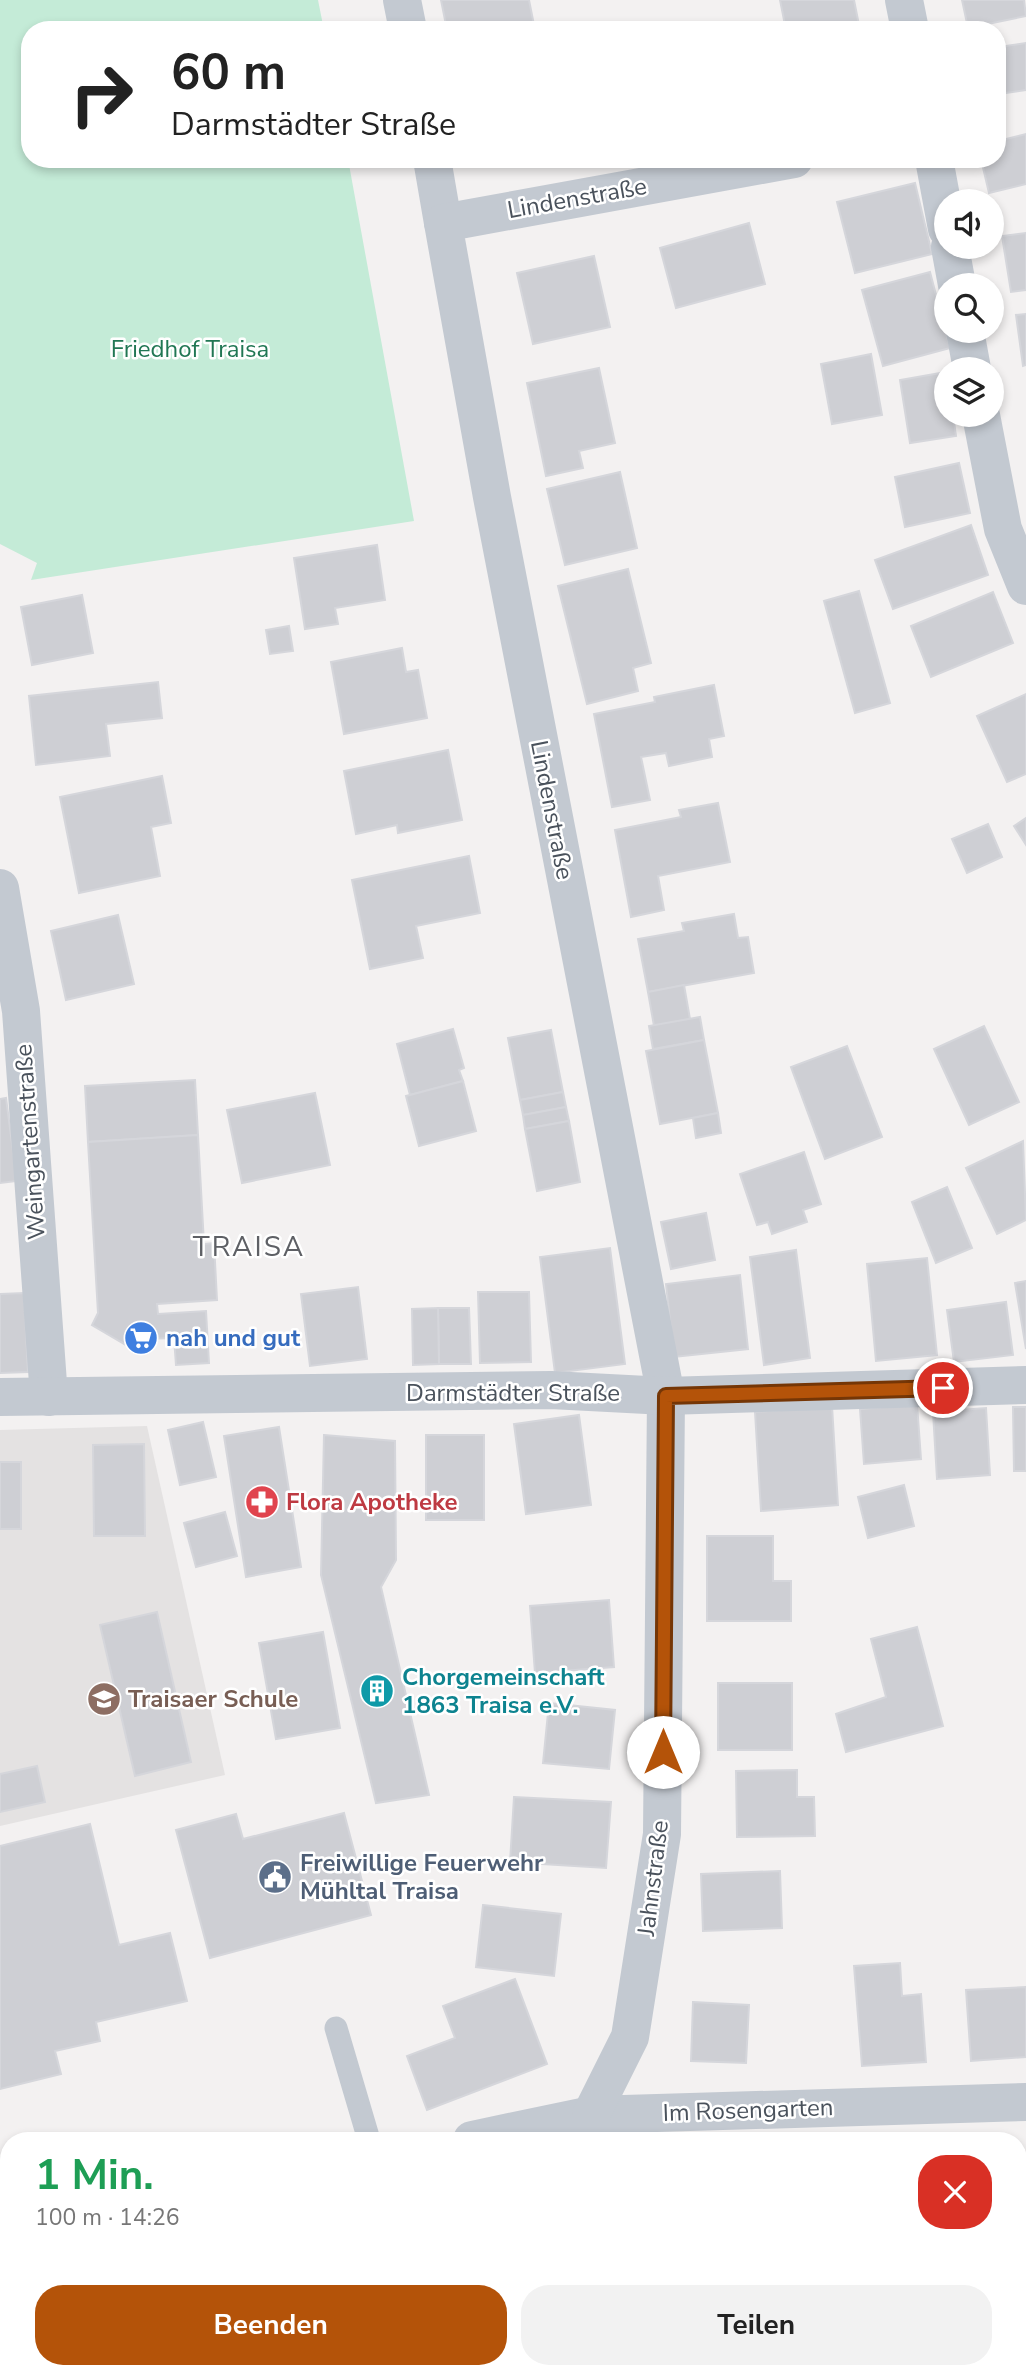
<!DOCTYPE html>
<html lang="de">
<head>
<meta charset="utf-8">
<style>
	body { margin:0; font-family:"Nunito Sans",sans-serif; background:#f2f2f2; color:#222; height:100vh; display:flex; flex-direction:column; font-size:26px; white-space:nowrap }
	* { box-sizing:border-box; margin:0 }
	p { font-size:23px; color:#767676 }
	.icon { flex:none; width:38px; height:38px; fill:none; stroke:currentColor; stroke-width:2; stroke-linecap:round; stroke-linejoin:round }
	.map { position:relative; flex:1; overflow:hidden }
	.side { position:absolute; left:0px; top:2132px; width:1027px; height:247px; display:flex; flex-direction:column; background:#fff; border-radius:28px 28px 0 0; box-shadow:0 4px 10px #0003 }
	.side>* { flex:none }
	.top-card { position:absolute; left:21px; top:21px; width:985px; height:147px; border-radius:28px; box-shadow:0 4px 10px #0003; background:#fff; color:#222; overflow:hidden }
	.tools { position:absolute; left:934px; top:189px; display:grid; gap:14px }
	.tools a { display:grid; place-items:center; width:70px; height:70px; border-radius:50%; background:#fff; box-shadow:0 4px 10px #0003; font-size:35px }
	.pin { position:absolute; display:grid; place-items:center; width:60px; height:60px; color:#fff; margin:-30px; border:4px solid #fff; border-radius:50%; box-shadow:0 2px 7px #0007 }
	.me { position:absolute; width:77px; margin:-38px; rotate:0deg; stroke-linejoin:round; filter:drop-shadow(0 0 5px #0008) }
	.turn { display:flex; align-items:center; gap:24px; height:147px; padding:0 35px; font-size:32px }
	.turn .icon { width:91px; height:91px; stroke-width:2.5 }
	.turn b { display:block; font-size:49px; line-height:60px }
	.round { display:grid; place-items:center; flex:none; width:74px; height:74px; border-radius:28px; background:#f2f2f2 }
	.headline { display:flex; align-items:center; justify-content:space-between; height:119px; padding:0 35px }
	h1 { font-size:42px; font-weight:700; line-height:52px; color:#1e9e55 }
	.button { display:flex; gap:14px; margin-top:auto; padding:14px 35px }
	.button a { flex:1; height:80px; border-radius:28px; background:#b45309; color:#fff; font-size:28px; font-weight:700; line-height:80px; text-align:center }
	.button a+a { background:#f2f2f2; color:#222 }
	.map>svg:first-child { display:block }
	.education { fill:#e4e2e2 }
	.green { fill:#c4ebd7 }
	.building { fill:#cecfd4; stroke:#d5d6db; stroke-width:2 }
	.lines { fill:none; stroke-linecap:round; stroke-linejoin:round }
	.service { stroke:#c3c9d1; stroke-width:23 }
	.minor { stroke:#c3c9d1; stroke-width:38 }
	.tertiary { stroke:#c3c9d1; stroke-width:38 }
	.route-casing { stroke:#753606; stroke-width:18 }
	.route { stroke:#b45309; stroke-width:12 }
	.labels { text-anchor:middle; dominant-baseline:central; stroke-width:5; stroke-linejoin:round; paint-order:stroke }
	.street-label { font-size:24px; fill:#4a525c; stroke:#fff }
	.park-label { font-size:24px; fill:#217754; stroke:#fff }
	.shop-label { font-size:24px; font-weight:bold; fill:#366cbe; stroke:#fff; text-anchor:start }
	.health-label { font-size:24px; font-weight:bold; fill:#be3a42; stroke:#fff; text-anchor:start }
	.culture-label { font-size:24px; font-weight:bold; fill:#0d838f; stroke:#fff; text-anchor:start }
	.education-label { font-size:24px; font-weight:bold; fill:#785e54; stroke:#fff; text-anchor:start }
	.service-label { font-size:24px; font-weight:bold; fill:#4e5e75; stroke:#fff; text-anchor:start }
	.quarter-label { font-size:28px; letter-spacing:2px; fill:#5e6065; stroke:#fff }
</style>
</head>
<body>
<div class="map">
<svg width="1026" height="2377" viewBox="0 0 1026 2377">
	<rect width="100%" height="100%" fill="#f3f1f1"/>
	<!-- education -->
	<polygon class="education" points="147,1426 225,1775 0,1826 0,1430"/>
	<!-- green -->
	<polygon class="green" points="0,0 318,0 324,30 30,30 30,159 348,159 414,521 31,580 37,563 0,544"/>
	<!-- building -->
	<g class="building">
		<polygon points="441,0 529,0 535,30 447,30"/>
		<polygon points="780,0 854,0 860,30 786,30"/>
		<polygon points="962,0 1024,0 1026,16 968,28"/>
		<polygon points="1026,43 1026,90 998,94 998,47"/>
		<polygon points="1026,134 1026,184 989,193 981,159 998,159 998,141"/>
		<polygon points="915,183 932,254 855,273 837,202"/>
		<polygon points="749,223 765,284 676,308 660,248"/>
		<polygon points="1026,233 1026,290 1011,292 1002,236"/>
		<polygon points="594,256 610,327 533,344 517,273"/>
		<polygon points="930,272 950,348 883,366 862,290"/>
		<polygon points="1026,314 1026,365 1023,366 1016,315"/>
		<polygon points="871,354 882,415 832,424 821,364"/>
		<polygon points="599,368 615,443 579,451 583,468 546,476 527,383"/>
		<polygon points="946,372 947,415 953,415 956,436 910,443 900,380"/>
		<polygon points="959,463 970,513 905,527 895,477"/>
		<polygon points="620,472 637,548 565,565 547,489"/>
		<polygon points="971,525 988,575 893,609 875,560"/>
		<polygon points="377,545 385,600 335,608 338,624 305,629 294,558"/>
		<polygon points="628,569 651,663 633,668 638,691 587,704 558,586"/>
		<polygon points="859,591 890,703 855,713 824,601"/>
		<polygon points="993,592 1013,643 931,677 911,626"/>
		<polygon points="82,595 93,653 32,665 21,607"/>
		<polygon points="289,626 293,651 270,654 266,630"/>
		<polygon points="402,648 406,672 418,670 427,718 344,734 331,662"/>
		<polygon points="158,682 162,718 106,724 110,756 36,765 29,696"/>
		<polygon points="714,685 724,736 709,739 712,757 669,766 666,753 641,757 650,800 612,807 594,714 655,702 654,697"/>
		<polygon points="1026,694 1026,774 1007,782 977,716"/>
		<polygon points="448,750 462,820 398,833 397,825 356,834 344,771"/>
		<polygon points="162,776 171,823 151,827 160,876 79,893 60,797"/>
		<polygon points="718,803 730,862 658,876 664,910 631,917 615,830 681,817 679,810"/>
		<polygon points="1026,818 1026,845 1014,826"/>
		<polygon points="988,824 1002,857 967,873 952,839"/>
		<polygon points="469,856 480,913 416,926 423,958 370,969 352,880"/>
		<polygon points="734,914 738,938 748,937 754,973 648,992 638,939 684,931 682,923"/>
		<polygon points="118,915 134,984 66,1000 51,931"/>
		<polygon points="684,985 690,1019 654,1026 648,992"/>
		<polygon points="700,1017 704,1040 653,1049 649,1026"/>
		<polygon points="984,1026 1019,1102 969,1125 934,1049"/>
		<polygon points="453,1029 464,1068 459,1070 463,1081 410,1095 397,1044"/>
		<polygon points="551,1030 563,1092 520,1100 508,1038"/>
		<polygon points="704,1040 718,1113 660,1124 646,1051"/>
		<polygon points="847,1046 882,1137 825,1159 791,1067"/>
		<polygon points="195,1080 198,1135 88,1142 85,1086"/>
		<polygon points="463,1081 476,1131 419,1146 406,1096"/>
		<polygon points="563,1092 566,1107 523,1115 520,1100"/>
		<polygon points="315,1093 330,1165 242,1183 227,1110"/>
		<polygon points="6,1098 17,1181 0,1183 0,1099"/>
		<polygon points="566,1107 569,1121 525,1129 523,1115"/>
		<polygon points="718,1113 721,1133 696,1138 693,1118"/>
		<polygon points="569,1121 580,1182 537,1191 525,1129"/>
		<polygon points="198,1135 204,1244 214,1243 217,1300 157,1304 158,1314 206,1311 209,1363 176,1365 174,1338 145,1339 138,1352 92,1325 98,1313 88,1142"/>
		<polygon points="1023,1141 1026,1220 997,1234 966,1168"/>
		<polygon points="804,1152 821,1204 803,1210 807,1222 772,1234 768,1222 757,1225 740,1174"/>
		<polygon points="947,1187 972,1248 936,1263 912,1202"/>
		<polygon points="706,1213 715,1260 671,1269 661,1222"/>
		<polygon points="610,1248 625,1364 555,1373 540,1257"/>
		<polygon points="796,1250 810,1358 764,1365 750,1257"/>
		<polygon points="927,1258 937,1355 876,1361 867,1264"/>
		<polygon points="740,1275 748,1349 674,1357 666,1284"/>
		<polygon points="1026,1281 1026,1349 1015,1283"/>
		<polygon points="358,1287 367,1359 310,1366 301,1294"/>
		<polygon points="478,1292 529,1292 531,1362 480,1363"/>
		<polygon points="24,1293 28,1372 0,1373 0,1294"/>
		<polygon points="1006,1302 1013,1355 954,1362 947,1310"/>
		<polygon points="438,1308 469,1308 471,1364 439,1364"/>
		<polygon points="438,1308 439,1364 413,1365 412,1309"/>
		<polygon points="917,1404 921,1459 864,1464 860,1409"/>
		<polygon points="832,1406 838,1505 761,1511 755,1412"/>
		<polygon points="1013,1407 1026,1407 1026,1471 1014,1471"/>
		<polygon points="986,1408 990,1475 937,1479 933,1412"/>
		<polygon points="579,1415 591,1505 526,1514 514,1424"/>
		<polygon points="203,1422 216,1477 180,1485 168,1430"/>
		<polygon points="279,1427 301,1567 246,1577 224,1436"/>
		<polygon points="324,1435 395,1441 396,1560 381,1587 429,1795 376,1803 321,1575"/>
		<rect x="426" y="1435" width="58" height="85"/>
		<polygon points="144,1444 145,1536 94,1536 93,1445"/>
		<rect x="0" y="1462" width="21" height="67"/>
		<polygon points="904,1485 914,1526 868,1538 858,1497"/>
		<polygon points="225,1512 237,1556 196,1567 184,1523"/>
		<polygon points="707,1536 773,1536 773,1581 791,1581 791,1621 707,1621"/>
		<polygon points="609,1600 614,1667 535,1673 530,1606"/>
		<polygon points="157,1612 191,1762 135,1776 100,1625"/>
		<polygon points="917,1627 943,1726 846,1752 836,1714 886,1697 871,1639"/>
		<polygon points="323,1632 340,1728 276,1739 259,1643"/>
		<rect x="718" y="1683" width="74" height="67"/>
		<polygon points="549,1703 615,1710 609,1769 543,1763"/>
		<polygon points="37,1766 45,1802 0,1812 0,1774"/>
		<polygon points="797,1770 797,1797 814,1797 815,1836 737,1837 736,1771"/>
		<polygon points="514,1797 611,1802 606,1868 510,1862"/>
		<polygon points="344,1813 371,1915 210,1958 176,1830 236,1814 243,1839"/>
		<polygon points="90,1824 119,1945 170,1933 187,2001 96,2022 100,2041 55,2051 61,2074 0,2089 0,1846"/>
		<polygon points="780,1871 782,1928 703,1931 701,1874"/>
		<polygon points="483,1905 561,1914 554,1976 476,1967"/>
		<polygon points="900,1963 902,1996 921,1994 926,2062 862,2066 854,1966"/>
		<polygon points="515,1979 547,2064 427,2110 407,2056 455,2038 443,2006"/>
		<polygon points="1026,1987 1026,2057 971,2061 966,1990"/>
		<polygon points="693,2002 749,2005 746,2063 691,2061"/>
		<polygon points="362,2370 407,2370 363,2377"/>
		<polygon points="665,2370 735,2370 737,2377 666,2377"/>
	</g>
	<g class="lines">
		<!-- service -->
		<polyline class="service" points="336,2028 369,2140"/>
		<!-- minor -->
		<g class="minor">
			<polyline points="402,0 408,30"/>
			<polyline points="904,0 910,30"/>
			<polyline points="432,159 443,223"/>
			<polyline points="934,159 947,229"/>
			<polyline points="950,247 957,285"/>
			<polyline points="965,331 972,369"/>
			<polyline points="981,415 1003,529 1026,586"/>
			<polyline points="0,888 21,1011 49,1397"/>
			<polyline points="472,2140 591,2115 1026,2102"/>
			<polyline points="591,2140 591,2115 630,2037 662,1834 666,1396 492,497 443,223 794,159"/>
			<polyline points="0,2241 9,2239"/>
			<polyline points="597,2370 598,2377"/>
		</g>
		<!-- tertiary -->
		<polyline class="tertiary" points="0,1397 551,1390 666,1396 1026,1385"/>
	</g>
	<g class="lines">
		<!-- route casing -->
		<g class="route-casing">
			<polyline id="route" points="663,1752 666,1396 943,1388"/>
		</g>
		<!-- route -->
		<use href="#route" class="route"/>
	</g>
	<!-- icons -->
	<defs>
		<g id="supermarket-disc" transform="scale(1.75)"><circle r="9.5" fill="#3f7fe0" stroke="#fff"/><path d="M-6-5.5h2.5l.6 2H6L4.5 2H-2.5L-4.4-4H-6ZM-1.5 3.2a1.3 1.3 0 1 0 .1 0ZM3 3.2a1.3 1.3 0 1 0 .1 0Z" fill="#fff"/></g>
		<g id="pharmacy-disc" transform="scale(1.75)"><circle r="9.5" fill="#e0444e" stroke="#fff"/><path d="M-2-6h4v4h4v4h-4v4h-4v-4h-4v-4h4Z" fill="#fff"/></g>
		<g id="building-disc" transform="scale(1.75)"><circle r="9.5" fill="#0f9aa8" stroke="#fff"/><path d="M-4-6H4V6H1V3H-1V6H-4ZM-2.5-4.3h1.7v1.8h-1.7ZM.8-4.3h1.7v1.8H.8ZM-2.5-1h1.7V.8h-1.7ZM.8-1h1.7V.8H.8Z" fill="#fff"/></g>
		<g id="school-disc" transform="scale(1.75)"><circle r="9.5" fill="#8d6e63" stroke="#fff"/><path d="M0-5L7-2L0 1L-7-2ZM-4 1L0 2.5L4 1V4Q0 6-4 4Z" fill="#fff"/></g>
		<g id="civic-disc" transform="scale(1.75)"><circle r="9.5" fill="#5c6f8a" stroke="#fff"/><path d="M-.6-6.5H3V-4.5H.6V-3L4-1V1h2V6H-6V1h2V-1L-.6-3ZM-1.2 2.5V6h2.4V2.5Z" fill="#fff"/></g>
	</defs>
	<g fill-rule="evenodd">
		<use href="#supermarket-disc" x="141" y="1338"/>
		<use href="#pharmacy-disc" x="262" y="1502"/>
		<use href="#building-disc" x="377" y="1691"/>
		<use href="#school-disc" x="104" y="1699"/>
		<use href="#civic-disc" x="275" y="1877"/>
	</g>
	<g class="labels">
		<!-- street labels -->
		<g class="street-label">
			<text transform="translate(577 198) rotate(-10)">Lindenstraße</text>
			<text transform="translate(552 810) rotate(79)">Lindenstraße</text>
			<text transform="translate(30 1142) rotate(-94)">Weingartenstraße</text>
			<text x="513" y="1393">Darmstädter Straße</text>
			<text transform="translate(653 1878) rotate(-83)">Jahnstraße</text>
			<text transform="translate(748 2110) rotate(-2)">Im Rosengarten</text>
		</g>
		<!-- park labels -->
		<g class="park-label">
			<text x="190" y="349">Friedhof Traisa</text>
		</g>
		<!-- shop labels -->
		<g class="shop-label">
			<text x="166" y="1338">nah und gut</text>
		</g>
		<!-- health labels -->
		<g class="health-label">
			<text x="286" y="1502">Flora Apotheke</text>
		</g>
		<!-- culture labels -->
		<g class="culture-label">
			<text x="402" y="1677">Chorgemeinschaft<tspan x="402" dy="28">1863 Traisa e.V.</tspan></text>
		</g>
		<!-- education labels -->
		<g class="education-label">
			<text x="128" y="1699">Traisaer Schule</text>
		</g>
		<!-- service labels -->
		<g class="service-label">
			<text x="300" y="1863">Freiwillige Feuerwehr<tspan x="300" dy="28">Mühltal Traisa</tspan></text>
		</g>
		<!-- quarter labels -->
		<g class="quarter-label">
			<text x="249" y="1247">TRAISA</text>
		</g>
	</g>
</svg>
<div class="tools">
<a><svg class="icon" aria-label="sound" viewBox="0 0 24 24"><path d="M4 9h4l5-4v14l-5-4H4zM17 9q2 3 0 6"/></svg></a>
<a><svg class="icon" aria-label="search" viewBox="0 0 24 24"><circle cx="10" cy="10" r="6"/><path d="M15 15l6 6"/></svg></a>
<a><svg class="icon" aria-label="layers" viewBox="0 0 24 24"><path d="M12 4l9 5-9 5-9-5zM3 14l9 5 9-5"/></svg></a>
</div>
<div class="pin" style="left:943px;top:1388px;background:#d93025"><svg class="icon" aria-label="arrive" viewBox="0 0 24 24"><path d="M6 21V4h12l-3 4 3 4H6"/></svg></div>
<svg class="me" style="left:663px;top:1752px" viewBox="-20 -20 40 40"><circle r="19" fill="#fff"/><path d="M0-13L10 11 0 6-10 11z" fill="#b45309"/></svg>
<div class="top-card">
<div class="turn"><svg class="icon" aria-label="right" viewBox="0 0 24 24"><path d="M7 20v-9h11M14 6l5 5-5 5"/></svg><div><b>60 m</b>Darmstädter Straße</div></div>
</div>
<section class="side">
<div class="headline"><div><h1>1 Min.</h1><p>100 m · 14:26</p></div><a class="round" style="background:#d93025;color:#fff"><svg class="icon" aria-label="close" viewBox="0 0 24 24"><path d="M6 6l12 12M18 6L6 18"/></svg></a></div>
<div class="button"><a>Beenden</a><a>Teilen</a></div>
</section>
</div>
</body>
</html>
